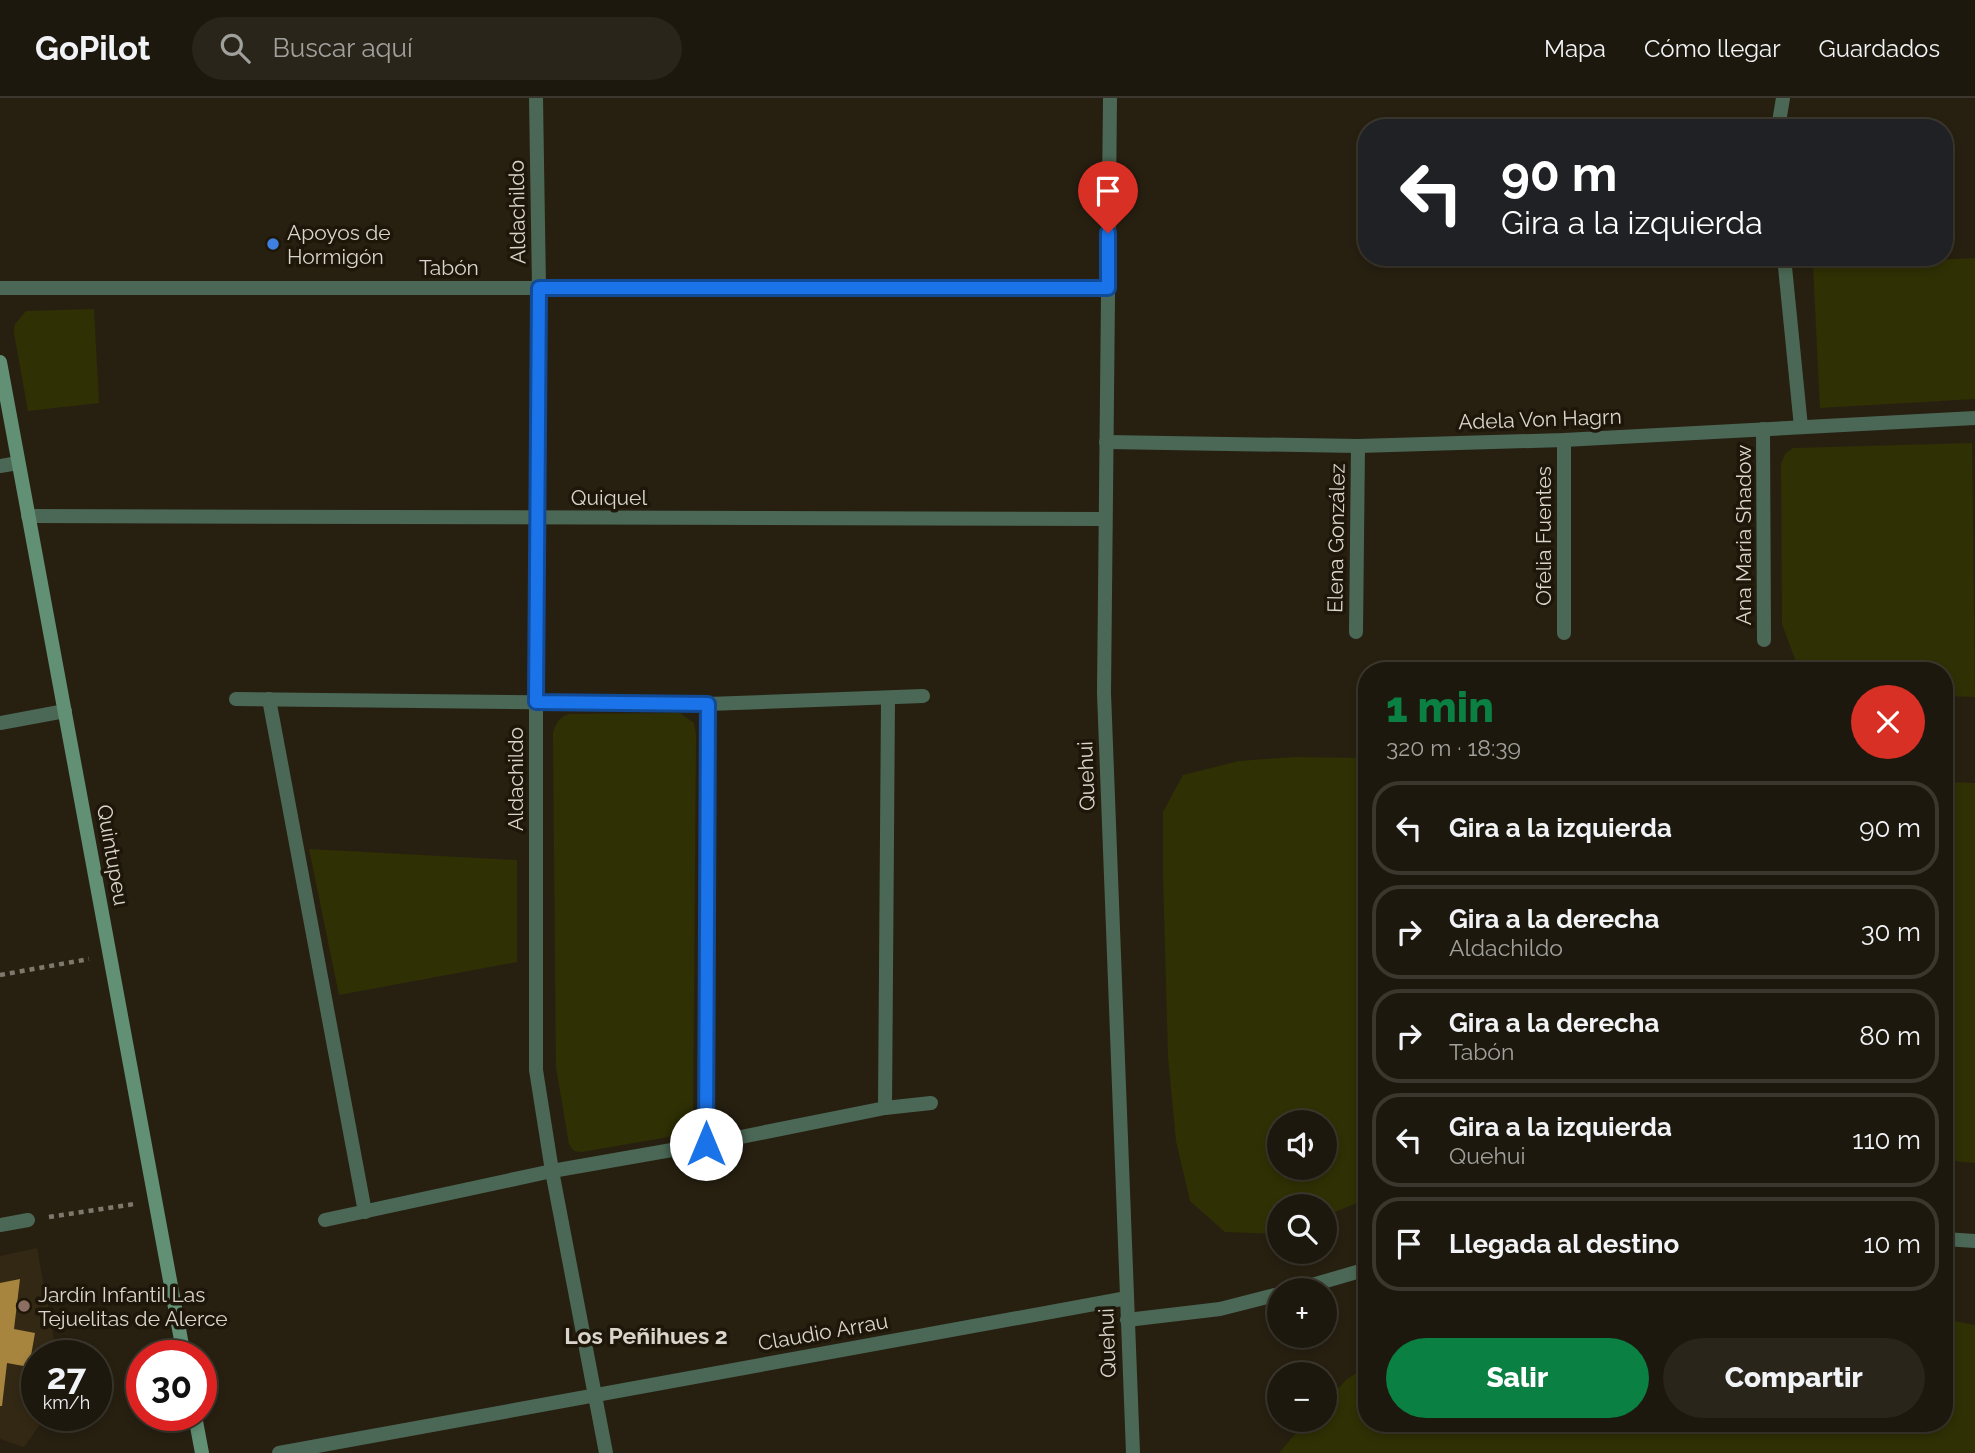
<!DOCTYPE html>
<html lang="es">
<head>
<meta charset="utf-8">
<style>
	body { margin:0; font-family:Raleway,sans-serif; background:#2a251b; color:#f1f3f6; height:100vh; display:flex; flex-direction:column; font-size:26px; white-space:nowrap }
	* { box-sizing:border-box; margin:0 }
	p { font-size:23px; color:#a0a09d }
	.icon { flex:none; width:38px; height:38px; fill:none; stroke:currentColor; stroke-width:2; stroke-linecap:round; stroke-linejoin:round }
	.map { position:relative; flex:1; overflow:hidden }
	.panel { position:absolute; left:1358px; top:564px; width:595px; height:770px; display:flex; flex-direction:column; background:#1d180d; border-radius:28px; box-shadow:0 4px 10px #0003,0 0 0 2px #3b372e }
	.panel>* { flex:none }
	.banner { position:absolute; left:1358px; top:21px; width:595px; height:147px; border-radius:28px; box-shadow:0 4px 10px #0003,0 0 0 2px #3b372e; background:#202124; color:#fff; overflow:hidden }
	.tools { position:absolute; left:1267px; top:1012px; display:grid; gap:14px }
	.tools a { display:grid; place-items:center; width:70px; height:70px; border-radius:50%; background:#1d180d; box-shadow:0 4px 10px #0003,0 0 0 2px #3b372e; font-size:35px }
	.speed { position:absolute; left:21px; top:1242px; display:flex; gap:14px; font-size:35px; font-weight:700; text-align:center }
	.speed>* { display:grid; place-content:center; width:91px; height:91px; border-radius:50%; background:#1d180d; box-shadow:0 4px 10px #0003,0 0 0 2px #3b372e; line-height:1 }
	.speed small { font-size:18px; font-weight:400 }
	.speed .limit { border:10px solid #d22; background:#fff; color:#111 }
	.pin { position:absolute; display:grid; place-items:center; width:60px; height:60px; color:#fff; margin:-72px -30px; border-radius:50% 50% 50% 0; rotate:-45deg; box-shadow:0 0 7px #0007 }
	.pin .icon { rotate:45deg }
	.me { position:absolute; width:77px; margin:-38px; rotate:0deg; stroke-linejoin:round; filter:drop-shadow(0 0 5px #0008) }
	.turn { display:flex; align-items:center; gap:24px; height:147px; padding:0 28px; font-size:32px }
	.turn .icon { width:91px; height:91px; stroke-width:2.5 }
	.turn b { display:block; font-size:49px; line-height:60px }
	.round { display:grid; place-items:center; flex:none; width:74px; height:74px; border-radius:37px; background:#2a251b }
	.head { display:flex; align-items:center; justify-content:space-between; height:119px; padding:0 28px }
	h1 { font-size:42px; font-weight:800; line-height:52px; color:#0b8043 }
	.cta { display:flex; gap:14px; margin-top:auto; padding:14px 28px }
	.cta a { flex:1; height:80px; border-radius:42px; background:#0b8043; color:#fff; font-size:28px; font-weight:800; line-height:80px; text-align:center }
	.cta a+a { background:#2a251b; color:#f1f3f6 }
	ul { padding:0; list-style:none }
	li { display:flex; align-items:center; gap:21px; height:94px; margin:0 14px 10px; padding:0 14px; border:4px solid #3b372e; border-radius:28px }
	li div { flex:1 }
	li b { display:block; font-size:26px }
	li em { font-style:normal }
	header { display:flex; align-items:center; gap:42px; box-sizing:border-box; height:98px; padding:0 35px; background:#1d180d; border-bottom:2px solid #3b372e }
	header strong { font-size:33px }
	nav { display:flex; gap:38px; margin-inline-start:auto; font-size:24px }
	.search { width:490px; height:63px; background:#2a251b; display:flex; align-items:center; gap:18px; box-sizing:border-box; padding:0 24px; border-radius:38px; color:#a0a09d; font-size:26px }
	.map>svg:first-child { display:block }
	.built { fill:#332813 }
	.green { fill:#2f3004; fill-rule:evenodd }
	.building { fill:#a7853e }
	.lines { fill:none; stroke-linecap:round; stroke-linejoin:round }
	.path { stroke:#7f796d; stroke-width:4.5; stroke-dasharray:5 5; stroke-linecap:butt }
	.street { stroke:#4b6856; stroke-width:14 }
	.secondary { stroke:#619074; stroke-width:14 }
	.route-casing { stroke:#114b97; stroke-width:18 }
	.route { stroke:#1a73e8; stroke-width:12 }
	.shop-dot { fill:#3f7fe0; stroke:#1e1608; stroke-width:2.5 }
	.education-dot { fill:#8d6e63; stroke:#1e1608; stroke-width:2.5 }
	.labels { text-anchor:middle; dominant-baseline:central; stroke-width:7; stroke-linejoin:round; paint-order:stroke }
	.street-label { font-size:21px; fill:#dad5cc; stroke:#1e1608 }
	.poi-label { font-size:21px; fill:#dad5cc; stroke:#1e1608; text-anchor:start }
	.neighbourhood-label { font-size:23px; font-weight:bold; fill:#dad5cc; stroke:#1e1608 }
</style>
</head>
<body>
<header>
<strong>GoPilot</strong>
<div class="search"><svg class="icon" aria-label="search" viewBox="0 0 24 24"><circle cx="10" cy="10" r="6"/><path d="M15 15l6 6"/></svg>Buscar aquí</div>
<nav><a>Mapa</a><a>Cómo llegar</a><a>Guardados</a></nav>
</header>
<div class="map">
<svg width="1975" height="1355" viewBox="0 0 1975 1355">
	<rect width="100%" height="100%" fill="#272011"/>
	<!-- built -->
	<polygon class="built" points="37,1150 57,1258 37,1258 37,1318 46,1318 24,1349 0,1341 0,1158"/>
	<!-- green -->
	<g class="green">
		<polygon points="1975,160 1975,301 1820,310 1813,168"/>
		<polygon points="94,211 99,305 28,313 14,235 15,226 26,213"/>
		<polygon points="1972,345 1975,599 1944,598 1944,572 1795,572 1795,561 1782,526 1781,366 1785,356 1793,350"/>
		<path d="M680,615L694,625L696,637L693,1022L680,1037L582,1054L574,1053L569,1046L556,969L553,635C556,625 559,619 569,616Z"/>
		<path d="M1294,659L1367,660V1101L1325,1118V1108H1279L1278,1136L1225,1134L1190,1103L1176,1043L1168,959L1163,778V714L1183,677L1239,663ZM1279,1024H1325V1069H1279Z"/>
		<polygon points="1944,684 1975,685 1975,1065 1944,1062"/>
		<polygon points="309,751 517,762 517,864 339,897"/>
		<polygon points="1944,1221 1975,1227 1975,1355 1279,1355 1308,1321 1325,1321 1325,1304 1346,1282 1367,1268 1367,1325 1944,1325"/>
	</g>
	<!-- building -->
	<polygon class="building" points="20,1181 14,1231 35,1235 29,1269 7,1265 2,1308 0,1308 0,1185"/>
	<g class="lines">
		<!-- path -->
		<g class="path">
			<polyline points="0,877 89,861"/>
			<polyline points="49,1119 134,1106"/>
		</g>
		<!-- street -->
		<g class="street">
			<polyline points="536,0 539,190 536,420 536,972 552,1073 606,1355"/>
			<polyline points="1110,0 1104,595 1133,1355"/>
			<polyline points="1778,30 1783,0"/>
			<polyline points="1784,159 1801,329"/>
			<polyline points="0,190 1108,190"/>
			<polyline points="1763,331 1764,542"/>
			<polyline points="1564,342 1564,535"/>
			<polyline points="1106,344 1358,348 1564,342 1975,320"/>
			<polyline points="0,368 18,365"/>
			<polyline points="28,418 1105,421"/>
			<polyline points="1356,534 1358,348"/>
			<polyline points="236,601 708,606 923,598"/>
			<polyline points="269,601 365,1114"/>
			<polyline points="0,625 65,613"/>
			<polyline points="885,1010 888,601"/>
			<polyline points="706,1046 708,606"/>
			<polyline points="325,1122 552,1073 706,1046 885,1010 931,1005"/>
			<polyline points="0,1127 28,1122"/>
			<polyline points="1944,1141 1975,1143"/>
			<polyline points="1295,1192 1367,1171"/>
			<polyline points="1127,1222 1220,1211 1279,1196"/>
			<polyline points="279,1355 1127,1200"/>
		</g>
		<!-- secondary -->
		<g class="secondary">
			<polyline points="0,264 184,1258"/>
			<polyline points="195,1318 202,1355"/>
		</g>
	</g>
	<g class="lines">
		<!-- route casing -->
		<g class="route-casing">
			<polyline id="route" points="706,1046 708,606 536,604 539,190 1108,190 1108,135"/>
		</g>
		<!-- route -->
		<use href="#route" class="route"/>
	</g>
	<!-- markers -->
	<circle class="shop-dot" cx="273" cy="146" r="7"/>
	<circle class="education-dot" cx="24" cy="1208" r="7"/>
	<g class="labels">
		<!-- street labels -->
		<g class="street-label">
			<text transform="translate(517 114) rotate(-91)">Aldachildo</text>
			<text x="449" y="169">Tabón</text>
			<text transform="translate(1540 321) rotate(-2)">Adela Von Hagrn</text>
			<text x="609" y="399">Quiquel</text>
			<text transform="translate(1743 437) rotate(-90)">Ana Maria Shadow</text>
			<text transform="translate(1543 438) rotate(-90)">Ofelia Fuentes</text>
			<text transform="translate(1336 440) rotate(-89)">Elena González</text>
			<text transform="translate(1086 678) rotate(-92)">Quehui</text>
			<text transform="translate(515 681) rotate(-90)">Aldachildo</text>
			<text transform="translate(113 757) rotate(80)">Quintupeu</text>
			<text transform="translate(823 1234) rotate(-10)">Claudio Arrau</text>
			<text transform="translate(1107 1245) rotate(-92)">Quehui</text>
		</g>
		<!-- poi labels -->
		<g class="poi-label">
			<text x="287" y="134">Apoyos de<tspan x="287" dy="24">Hormigón</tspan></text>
			<text x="38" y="1196">Jardín Infantil Las<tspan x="38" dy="24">Tejuelitas de Alerce</tspan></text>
		</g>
		<!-- neighbourhood labels -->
		<g class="neighbourhood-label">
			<text x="646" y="1237">Los Peñihues 2</text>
		</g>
	</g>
</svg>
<div class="tools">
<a><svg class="icon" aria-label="sound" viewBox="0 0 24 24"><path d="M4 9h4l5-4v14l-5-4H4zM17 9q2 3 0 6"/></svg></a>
<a><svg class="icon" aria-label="search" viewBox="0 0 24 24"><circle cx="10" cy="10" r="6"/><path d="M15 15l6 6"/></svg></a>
<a>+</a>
<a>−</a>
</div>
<div class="speed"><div>27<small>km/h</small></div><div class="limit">30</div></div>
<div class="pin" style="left:1108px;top:135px;background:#d93025"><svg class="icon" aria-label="arrive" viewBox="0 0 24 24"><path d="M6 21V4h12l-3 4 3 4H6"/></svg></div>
<svg class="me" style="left:706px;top:1046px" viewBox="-20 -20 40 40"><circle r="19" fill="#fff"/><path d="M0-13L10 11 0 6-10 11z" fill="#1a73e8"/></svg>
<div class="banner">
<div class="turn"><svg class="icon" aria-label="left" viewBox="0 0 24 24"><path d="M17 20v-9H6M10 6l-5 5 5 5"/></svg><div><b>90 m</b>Gira a la izquierda</div></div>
</div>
<section class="panel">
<div class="head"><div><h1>1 min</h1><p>320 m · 18:39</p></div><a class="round" style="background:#d93025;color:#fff"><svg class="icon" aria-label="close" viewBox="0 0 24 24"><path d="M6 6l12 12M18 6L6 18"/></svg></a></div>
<ul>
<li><svg class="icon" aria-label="left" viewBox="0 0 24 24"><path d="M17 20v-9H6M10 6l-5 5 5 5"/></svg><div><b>Gira a la izquierda</b></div><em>90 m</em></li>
<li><svg class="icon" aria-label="right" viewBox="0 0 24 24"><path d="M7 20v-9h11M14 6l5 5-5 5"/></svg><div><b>Gira a la derecha</b><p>Aldachildo</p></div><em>30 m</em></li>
<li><svg class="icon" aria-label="right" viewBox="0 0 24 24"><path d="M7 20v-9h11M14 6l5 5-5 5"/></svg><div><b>Gira a la derecha</b><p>Tabón</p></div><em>80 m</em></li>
<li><svg class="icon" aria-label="left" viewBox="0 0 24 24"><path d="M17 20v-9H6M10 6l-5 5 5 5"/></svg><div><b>Gira a la izquierda</b><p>Quehui</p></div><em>110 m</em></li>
<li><svg class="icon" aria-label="arrive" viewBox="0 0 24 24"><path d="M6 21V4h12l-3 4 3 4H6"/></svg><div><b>Llegada al destino</b></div><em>10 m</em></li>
</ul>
<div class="cta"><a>Salir</a><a>Compartir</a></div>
</section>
</div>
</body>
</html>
